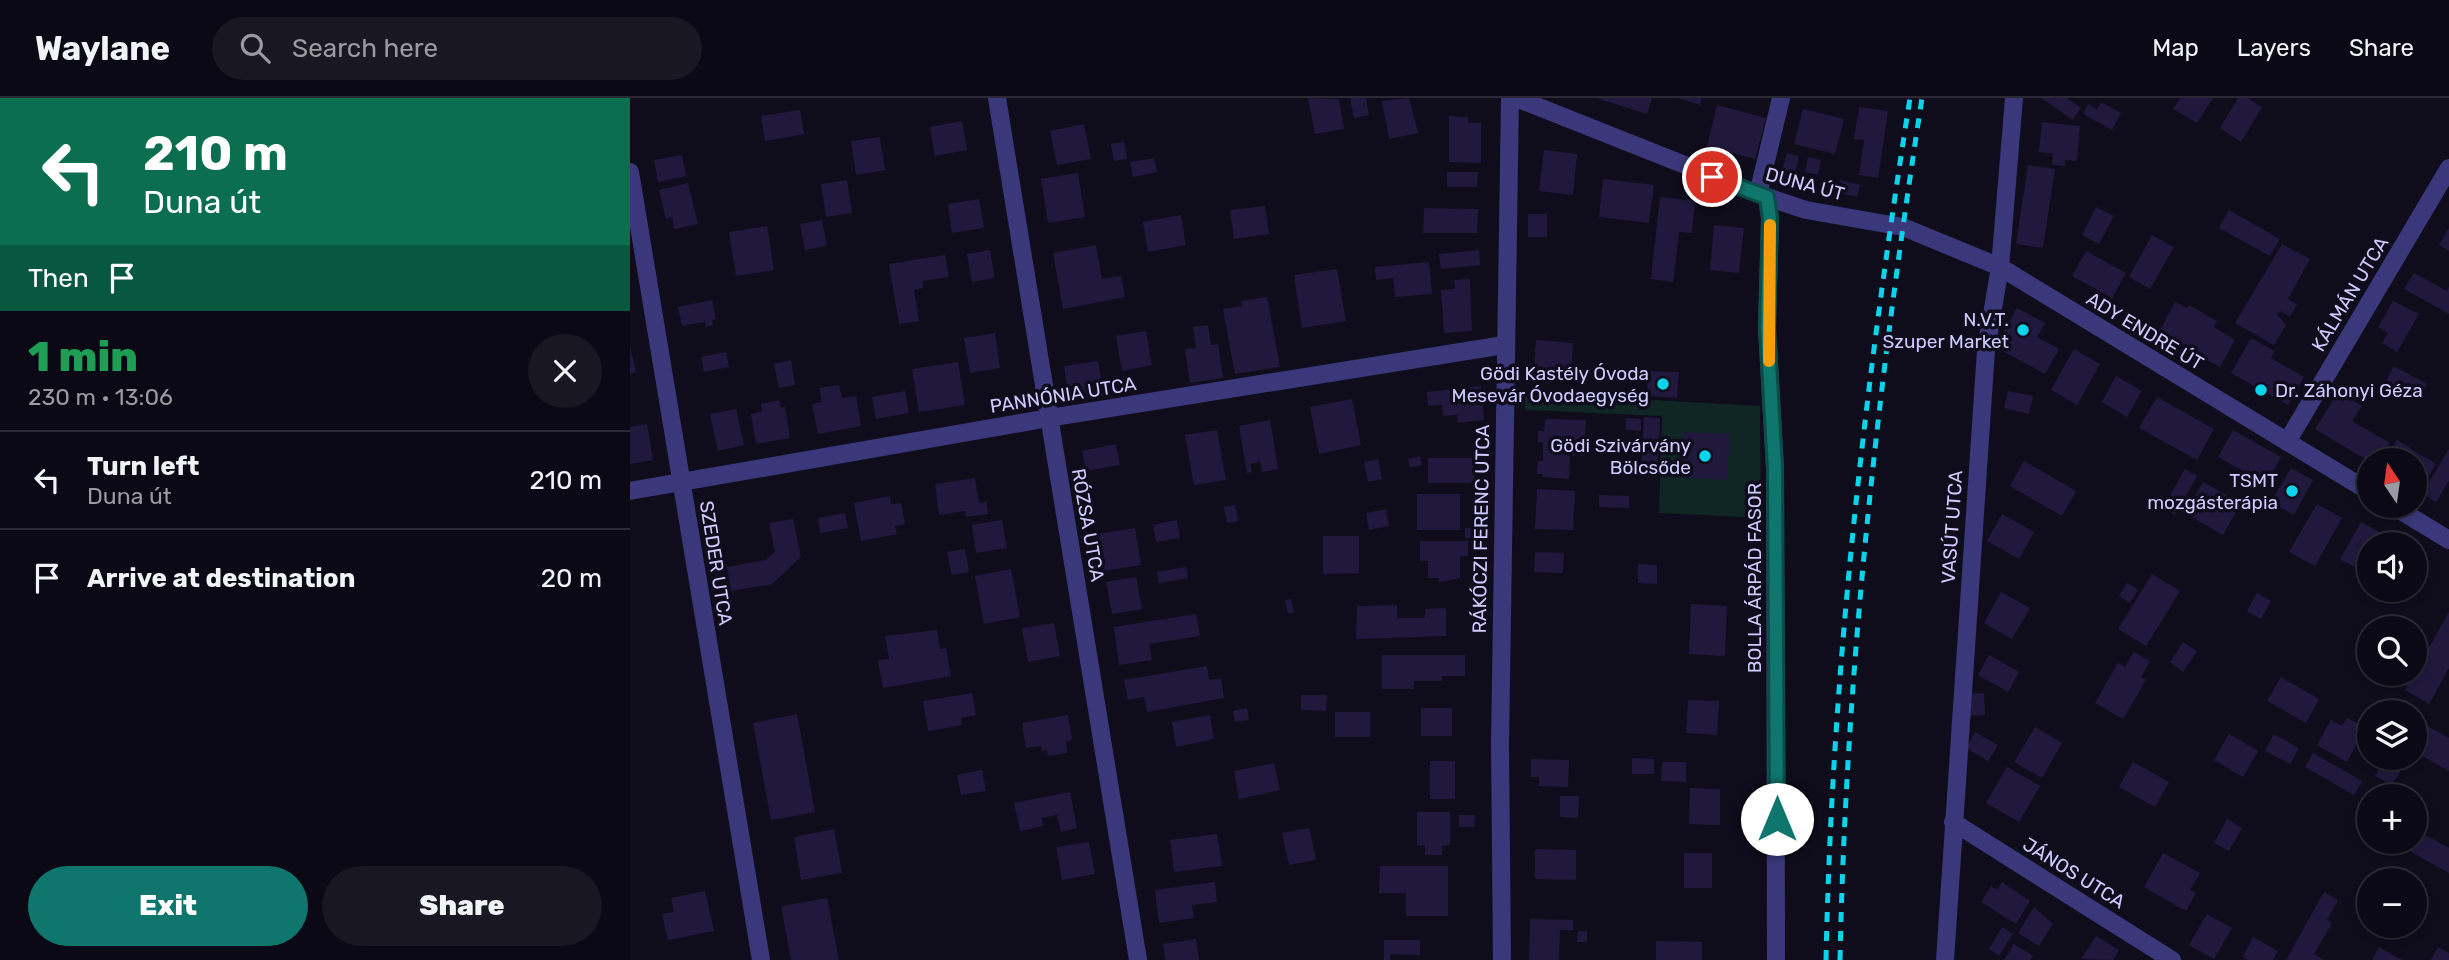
<!DOCTYPE html>
<html lang="en">
<head>
<meta charset="utf-8">
<style>
	body { margin:0; font-family:Rubik,sans-serif; background:#191722; color:#f1f3f6; height:100vh; display:flex; flex-direction:column; font-size:26px; white-space:nowrap }
	* { box-sizing:border-box; margin:0 }
	p { font-size:23px; color:#9a9aa0 }
	.icon { flex:none; width:38px; height:38px; fill:none; stroke:currentColor; stroke-width:2; stroke-linecap:round; stroke-linejoin:round }
	.map { position:relative; flex:1; overflow:hidden }
	.side { display:flex; flex-direction:column; background:#0b0915; width:630px }
	.side>* { flex:none }
	.guide { background:#0b6e4f; color:#fff; overflow:hidden }
	.needle { width:46px; rotate:347deg }
	.buttons { position:absolute; left:1727px; top:350px; display:grid; gap:14px }
	.buttons a { display:grid; place-items:center; width:70px; height:70px; border-radius:50%; background:#0b0915; box-shadow:0 4px 10px #0003,0 0 0 2px #2b2a34; font-size:35px }
	.pin { position:absolute; display:grid; place-items:center; width:60px; height:60px; color:#fff; margin:-30px; border:4px solid #fff; border-radius:50%; box-shadow:0 2px 7px #0007 }
	.me { position:absolute; width:77px; margin:-38px; rotate:0deg; stroke-linejoin:round; filter:drop-shadow(0 0 5px #0008) }
	.turn { display:flex; align-items:center; gap:24px; height:147px; padding:0 28px; font-size:32px }
	.turn .icon { width:91px; height:91px; stroke-width:2.5 }
	.turn b { display:block; font-size:49px; line-height:60px }
	.then { display:flex; align-items:center; height:66px; padding:0 28px; background:#0003; gap:14px; font-size:26px }
	.round { display:grid; place-items:center; flex:none; width:74px; height:74px; border-radius:37px; background:#191722 }
	.overview { display:flex; align-items:center; justify-content:space-between; height:119px; padding:0 28px }
	h1 { font-size:42px; font-weight:800; line-height:52px; color:#1e9e55 }
	.cta { display:flex; gap:14px; margin-top:auto; padding:14px 28px }
	.cta a { flex:1; height:80px; border-radius:42px; background:#0f766e; color:#fff; font-size:28px; font-weight:800; line-height:80px; text-align:center }
	.cta a+a { background:#191722; color:#f1f3f6 }
	ul { padding:0; list-style:none }
	li { display:flex; align-items:center; gap:21px; height:98px; padding:0 28px; border-top:2px solid #2b2a34 }
	li div { flex:1 }
	li b { display:block; font-size:26px }
	li em { font-style:normal }
	header { display:flex; align-items:center; gap:42px; box-sizing:border-box; height:98px; padding:0 35px; background:#0b0915; border-bottom:2px solid #2b2a34 }
	header strong { font-size:33px }
	nav { display:flex; gap:38px; margin-inline-start:auto; font-size:24px }
	.search { width:490px; height:63px; background:#191722; display:flex; align-items:center; gap:18px; box-sizing:border-box; padding:0 24px; border-radius:38px; color:#9a9aa0; font-size:26px }
	main { display:flex; flex:1; min-height:0 }
	.map>svg:first-child { display:block }
	.green { fill:#0f2625 }
	.building { fill:#20193d }
	.lines { fill:none; stroke-linecap:round; stroke-linejoin:round }
	.minor { stroke:#3a387a; stroke-width:18 }
	.tertiary { stroke:#3a387a; stroke-width:18 }
	.rail { stroke:#08d5eb; stroke-width:5; stroke-dasharray:10 9; stroke-linecap:butt }
	.route-casing { stroke:#0a4d48; stroke-width:18 }
	.route { stroke:#0f766e; stroke-width:12 }
	.slow { stroke:#f59e0b; stroke-width:12 }
	.poi-dot { fill:#08d5eb; stroke:#0f0c1c; stroke-width:2.5 }
	.labels { text-anchor:middle; dominant-baseline:central; stroke-width:7; stroke-linejoin:round; paint-order:stroke }
	.street-label { font-size:19px; fill:#cfc9fd; stroke:#0f0c1c }
	.poi-label { font-size:19px; fill:#cfc9fd; stroke:#0f0c1c; text-anchor:end }
</style>
</head>
<body>
<header>
<strong>Waylane</strong>
<div class="search"><svg class="icon" aria-label="search" viewBox="0 0 24 24"><circle cx="10" cy="10" r="6"/><path d="M15 15l6 6"/></svg>Search here</div>
<nav><a>Map</a><a>Layers</a><a>Share</a></nav>
</header>
<main>
<section class="side">
<div class="guide">
<div class="turn"><svg class="icon" aria-label="left" viewBox="0 0 24 24"><path d="M17 20v-9H6M10 6l-5 5 5 5"/></svg><div><b>210 m</b>Duna út</div></div>
<div class="then">Then<svg class="icon" aria-label="arrive" viewBox="0 0 24 24"><path d="M6 21V4h12l-3 4 3 4H6"/></svg></div>
</div>
<div class="overview"><div><h1>1 min</h1><p>230 m · 13:06</p></div><a class="round"><svg class="icon" aria-label="close" viewBox="0 0 24 24"><path d="M6 6l12 12M18 6L6 18"/></svg></a></div>
<ul>
<li><svg class="icon" aria-label="left" viewBox="0 0 24 24"><path d="M17 20v-9H6M10 6l-5 5 5 5"/></svg><div><b>Turn left</b><p>Duna út</p></div><em>210 m</em></li>
<li><svg class="icon" aria-label="arrive" viewBox="0 0 24 24"><path d="M6 21V4h12l-3 4 3 4H6"/></svg><div><b>Arrive at destination</b></div><em>20 m</em></li>
</ul>
<div class="cta"><a>Exit</a><a>Share</a></div>
</section>
<div class="map">
<svg width="1819" height="862" viewBox="0 0 1819 862">
	<rect width="100%" height="100%" fill="#0f0c1c"/>
	<!-- green -->
	<polygon class="green" points="895,295 1130,308 1131,420 1029,415 1032,318 895,312"/>
	<!-- building -->
	<g class="building">
		<polygon points="678,0 709,1 714,31 685,36"/>
		<polygon points="720,0 736,0 739,17 724,20"/>
		<polygon points="779,0 788,35 759,41 752,3"/>
		<polygon points="966,0 1022,0 1017,16"/>
		<polygon points="1048,0 1072,0 1070,7"/>
		<polygon points="1411,0 1437,0 1451,10 1443,22"/>
		<polygon points="1550,0 1583,0 1567,25 1543,11"/>
		<polygon points="1608,0 1618,0 1632,9 1611,44 1590,30"/>
		<polygon points="1471,4 1491,15 1482,32 1453,16 1458,6 1467,11"/>
		<polygon points="1087,7 1136,20 1125,61 1077,48"/>
		<polygon points="1229,9 1258,13 1248,80 1229,77 1234,42 1224,41"/>
		<polygon points="1173,11 1214,21 1205,56 1164,46"/>
		<polygon points="170,12 174,36 135,43 131,18"/>
		<polygon points="819,18 838,19 838,25 851,25 851,65 819,64"/>
		<polygon points="332,23 337,52 305,58 300,29"/>
		<polygon points="1412,24 1450,28 1447,63 1435,62 1435,68 1422,67 1423,56 1409,54"/>
		<polygon points="454,26 461,61 427,67 420,33"/>
		<polygon points="250,39 255,72 226,77 221,43"/>
		<polygon points="494,44 497,61 484,63 481,46"/>
		<polygon points="914,52 947,56 943,97 909,93"/>
		<polygon points="1157,55 1169,58 1165,76 1152,73"/>
		<polygon points="52,57 56,78 28,84 24,62"/>
		<polygon points="1178,59 1191,62 1188,77 1175,74"/>
		<polygon points="524,60 527,74 503,79 500,64"/>
		<polygon points="1398,67 1425,71 1413,150 1386,146"/>
		<polygon points="817,74 848,74 847,89 817,89"/>
		<polygon points="448,75 455,119 418,125 411,81"/>
		<polygon points="973,81 1024,87 1019,125 969,119"/>
		<polygon points="217,82 222,115 196,119 191,86"/>
		<polygon points="1210,82 1230,87 1227,99 1207,94"/>
		<polygon points="58,85 68,126 44,131 42,119 36,121 29,92"/>
		<polygon points="1030,99 1065,103 1062,135 1049,134 1043,184 1021,181"/>
		<polygon points="349,101 354,130 322,135 318,106"/>
		<polygon points="635,108 639,136 604,141 600,112"/>
		<polygon points="1466,109 1484,118 1469,146 1452,137"/>
		<polygon points="794,110 848,111 847,135 793,135"/>
		<polygon points="1599,112 1650,141 1640,158 1589,130"/>
		<rect x="898" y="116" width="19" height="23"/>
		<polygon points="551,117 556,147 518,154 513,124"/>
		<polygon points="192,122 197,148 175,152 170,126"/>
		<polygon points="1084,127 1114,130 1109,175 1080,172"/>
		<polygon points="137,128 144,172 106,178 99,134"/>
		<polygon points="1819,130 1819,153 1809,147"/>
		<polygon points="1522,137 1544,149 1520,191 1499,179"/>
		<polygon points="1652,146 1680,161 1658,201 1667,206 1660,219 1650,213 1647,216 1656,227 1644,247 1605,225"/>
		<polygon points="466,147 472,181 491,178 495,199 433,211 423,155"/>
		<polygon points="360,152 365,180 342,184 337,156"/>
		<polygon points="849,152 850,167 811,171 809,156"/>
		<polygon points="1456,153 1496,175 1482,200 1442,178"/>
		<polygon points="315,157 319,179 292,183 293,190 284,192 289,223 269,226 259,166"/>
		<polygon points="799,164 802,196 765,199 763,180 746,182 745,169"/>
		<polygon points="707,171 716,223 672,230 664,177"/>
		<polygon points="1784,175 1817,193 1819,189 1819,216 1774,191"/>
		<polygon points="840,181 842,233 814,235 811,192 825,191 824,182"/>
		<polygon points="637,199 650,269 605,276 593,211 612,208 611,203"/>
		<polygon points="82,202 86,221 82,222 83,227 76,229 75,224 52,228 48,209"/>
		<polygon points="1763,203 1789,216 1767,254 1752,245 1758,235 1748,229"/>
		<polygon points="1545,204 1557,210 1559,207 1587,223 1584,229 1605,242 1590,269 1528,236"/>
		<polygon points="1387,210 1415,225 1407,239 1429,251 1415,276 1365,249"/>
		<polygon points="578,227 581,247 588,246 593,280 560,285 555,251 566,250 563,229"/>
		<polygon points="516,233 522,267 492,273 486,238"/>
		<polygon points="365,235 370,270 340,275 334,240"/>
		<polygon points="1621,240 1645,253 1641,260 1674,279 1658,307 1601,275"/>
		<polygon points="906,242 943,245 941,282 903,280"/>
		<polygon points="0,249 6,274 0,276"/>
		<polygon points="1444,251 1470,266 1447,307 1421,292"/>
		<polygon points="96,254 99,269 74,274 71,259"/>
		<polygon points="161,262 165,287 149,290 144,266"/>
		<polygon points="468,263 474,298 439,303 434,268"/>
		<polygon points="328,264 335,307 289,314 282,271"/>
		<polygon points="1764,268 1797,286 1788,301 1756,283"/>
		<polygon points="1018,273 1049,274 1047,300 1017,298"/>
		<polygon points="1486,278 1512,293 1497,319 1472,304"/>
		<polygon points="209,287 212,300 226,298 231,328 188,336 182,306 192,304 189,290"/>
		<polygon points="851,288 854,322 828,325 827,317 813,318 812,307 798,308 797,294"/>
		<polygon points="275,293 279,315 246,321 242,299"/>
		<polygon points="1378,293 1403,298 1399,316 1374,310"/>
		<polygon points="1708,294 1732,308 1722,323 1760,345 1750,362 1740,364 1685,331"/>
		<polygon points="1527,299 1584,331 1567,362 1509,330"/>
		<polygon points="722,301 731,347 689,356 680,309"/>
		<polygon points="149,302 151,310 155,309 160,340 126,346 121,316 132,313 131,306"/>
		<polygon points="106,311 114,347 88,353 80,316"/>
		<polygon points="1014,319 1030,320 1029,349 1012,348"/>
		<polygon points="996,320 1011,321 1011,333 996,332"/>
		<polygon points="915,321 956,322 954,358 940,357 939,381 912,379 912,376 907,376 908,363 913,363 913,344 908,344 908,333 914,333"/>
		<polygon points="640,322 648,371 632,374 630,364 620,366 622,374 617,375 609,328"/>
		<polygon points="17,326 23,362 0,366 0,329"/>
		<polygon points="587,332 596,382 564,387 555,337"/>
		<polygon points="1603,332 1651,359 1636,386 1588,359"/>
		<polygon points="1054,334 1100,336 1097,382 1051,379"/>
		<polygon points="1767,342 1806,366 1789,394 1785,392 1785,362 1755,362"/>
		<polygon points="486,346 490,367 456,373 452,353"/>
		<polygon points="1819,351 1819,383 1806,404 1792,395"/>
		<polygon points="1012,352 1028,352 1027,376 1011,376"/>
		<polygon points="790,358 792,367 780,369 778,361"/>
		<rect x="798" y="360" width="46" height="25"/>
		<polygon points="748,361 752,381 738,384 734,364"/>
		<polygon points="1394,363 1446,393 1432,418 1380,388"/>
		<polygon points="1661,370 1683,382 1664,417 1641,404"/>
		<polygon points="1555,371 1567,378 1545,417 1533,410"/>
		<polygon points="345,380 349,405 357,404 358,416 336,419 335,413 309,417 305,386"/>
		<polygon points="1573,384 1611,405 1593,437 1555,415"/>
		<polygon points="907,391 945,393 943,432 905,431"/>
		<rect x="787" y="396" width="43" height="36"/>
		<polygon points="969,397 999,398 999,410 969,409"/>
		<polygon points="260,398 261,406 271,405 275,426 265,428 267,436 231,443 224,405"/>
		<polygon points="1687,406 1712,420 1685,468 1659,454"/>
		<polygon points="605,407 608,423 597,425 594,409"/>
		<polygon points="756,411 759,428 739,432 736,415"/>
		<polygon points="215,415 218,430 190,435 188,420"/>
		<polygon points="1372,416 1404,434 1389,461 1357,443"/>
		<polygon points="163,421 171,459 142,486 101,493 97,469 135,462 145,454 139,425"/>
		<polygon points="372,422 377,450 346,455 342,427"/>
		<polygon points="547,422 550,440 526,444 523,427"/>
		<polygon points="1731,424 1762,441 1758,446 1740,446 1740,477 1710,461"/>
		<polygon points="505,430 511,467 474,473 468,436"/>
		<rect x="835" y="430" width="19" height="10"/>
		<polygon points="1774,437 1785,443 1783,446 1769,446"/>
		<polygon points="693,438 729,438 729,475 693,476"/>
		<polygon points="790,443 838,443 838,458 830,458 830,480 809,484 809,480 798,480 798,463 790,463"/>
		<polygon points="335,451 339,474 322,477 317,454"/>
		<polygon points="905,454 934,455 933,475 904,474"/>
		<polygon points="1008,466 1027,467 1027,486 1008,485"/>
		<polygon points="556,469 558,480 529,485 527,474"/>
		<polygon points="381,471 390,519 354,526 345,478"/>
		<polygon points="1522,476 1550,493 1516,548 1488,531"/>
		<polygon points="506,479 512,511 482,516 476,484"/>
		<polygon points="1497,485 1508,492 1500,505 1489,498"/>
		<polygon points="1371,494 1400,510 1382,541 1354,525"/>
		<polygon points="1627,495 1641,503 1631,521 1617,513"/>
		<polygon points="661,501 664,514 658,516 655,502"/>
		<polygon points="1061,506 1097,508 1095,558 1059,556"/>
		<polygon points="767,507 767,520 795,520 795,511 816,510 816,538 726,541 727,508"/>
		<polygon points="1819,514 1819,570 1799,606 1775,592"/>
		<polygon points="566,516 570,538 519,546 522,562 489,567 484,529"/>
		<polygon points="424,525 430,558 398,564 392,530"/>
		<polygon points="307,532 310,551 316,550 321,578 253,590 248,562 259,561 255,538"/>
		<polygon points="1553,544 1567,553 1553,574 1540,564"/>
		<polygon points="1504,554 1520,563 1511,579 1516,582 1493,621 1465,605 1488,565 1495,569"/>
		<polygon points="752,557 835,557 835,578 812,578 812,583 784,583 784,591 752,591"/>
		<polygon points="1359,557 1389,574 1378,594 1348,577"/>
		<polygon points="577,568 579,582 591,580 594,600 517,614 514,599 498,602 494,582"/>
		<polygon points="1651,579 1689,601 1676,625 1637,603"/>
		<polygon points="342,595 346,617 331,620 332,627 298,633 293,603"/>
		<polygon points="1354,595 1355,617 1335,618 1335,596"/>
		<polygon points="671,597 697,597 696,613 671,612"/>
		<polygon points="1058,602 1089,603 1087,637 1056,635"/>
		<polygon points="617,610 619,622 605,624 603,613"/>
		<rect x="791" y="610" width="31" height="28"/>
		<rect x="705" y="614" width="35" height="25"/>
		<polygon points="167,616 185,714 141,722 123,625"/>
		<polygon points="438,617 442,642 436,644 437,655 418,658 417,652 411,653 411,648 396,650 392,625"/>
		<polygon points="580,617 584,641 546,649 542,624"/>
		<polygon points="1717,620 1729,626 1724,635 1731,638 1717,664 1687,647 1701,622 1712,628"/>
		<polygon points="1785,621 1819,640 1819,673 1785,654"/>
		<polygon points="1405,629 1432,645 1412,680 1384,664"/>
		<polygon points="1345,634 1368,647 1358,663 1336,650"/>
		<polygon points="1599,636 1628,653 1613,679 1584,662"/>
		<polygon points="1644,636 1669,650 1660,666 1635,653"/>
		<polygon points="1683,655 1732,683 1724,697 1675,669"/>
		<polygon points="1002,660 1024,661 1024,676 1002,676"/>
		<polygon points="901,661 939,662 938,689 909,688 909,679 901,679"/>
		<rect x="800" y="663" width="25" height="38"/>
		<polygon points="1754,663 1771,672 1762,687 1745,678"/>
		<polygon points="1032,664 1056,664 1056,684 1031,683"/>
		<polygon points="1503,664 1539,684 1525,709 1489,689"/>
		<polygon points="644,665 650,692 609,701 604,673"/>
		<polygon points="1377,669 1410,688 1389,724 1356,705"/>
		<polygon points="352,672 356,693 331,697 327,677"/>
		<polygon points="1060,690 1090,691 1090,727 1059,726"/>
		<polygon points="440,694 447,730 431,734 427,717 412,720 413,728 390,733 384,705"/>
		<polygon points="930,698 949,698 948,720 930,719"/>
		<polygon points="787,714 820,714 820,747 812,748 812,757 795,757 795,747 787,748"/>
		<polygon points="829,717 845,717 844,729 829,729"/>
		<polygon points="1597,721 1612,730 1599,753 1584,745"/>
		<polygon points="679,730 686,762 659,767 652,735"/>
		<polygon points="204,731 212,775 171,782 164,739"/>
		<polygon points="1785,731 1819,750 1819,775 1763,744 1785,744"/>
		<polygon points="587,736 592,768 544,774 540,742"/>
		<polygon points="459,744 465,776 432,782 426,749"/>
		<polygon points="905,751 946,752 946,782 905,781"/>
		<rect x="1054" y="755" width="28" height="35"/>
		<polygon points="1533,755 1570,775 1560,792 1566,795 1556,813 1514,789"/>
		<polygon points="750,768 818,768 818,818 776,818 776,795 749,795"/>
		<polygon points="585,784 587,804 562,807 564,820 529,825 525,792"/>
		<polygon points="1372,784 1400,803 1386,826 1351,804 1361,788 1367,792"/>
		<polygon points="75,793 84,833 38,842 32,816 44,814 41,800"/>
		<polygon points="1694,794 1708,802 1697,822 1702,825 1684,856 1694,862 1656,862"/>
		<polygon points="197,800 209,862 161,862 151,808"/>
		<polygon points="1404,809 1423,826 1409,848 1388,835"/>
		<polygon points="1577,816 1602,830 1584,861 1559,847"/>
		<polygon points="900,821 943,822 943,832 930,832 929,862 899,862"/>
		<polygon points="1372,829 1383,836 1369,858 1359,851"/>
		<polygon points="948,833 957,833 957,844 947,844"/>
		<polygon points="1466,838 1489,852 1483,862 1451,861"/>
		<polygon points="1623,839 1648,853 1643,862 1618,862 1613,859"/>
		<polygon points="566,841 569,862 535,862 533,846"/>
		<polygon points="754,842 790,842 790,857 760,856 760,862 754,862"/>
		<polygon points="1026,843 1072,844 1072,862 1026,862"/>
		<polygon points="1384,846 1403,858 1400,862 1374,862"/>
		<polygon points="1749,849 1772,862 1742,862"/>
		<polygon points="1808,849 1819,855 1819,862 1801,862"/>
	</g>
	<g class="lines">
		<!-- minor -->
		<g class="minor">
			<polyline points="367,0 508,862"/>
			<polyline points="0,74 131,862"/>
			<polyline points="1128,96 1151,0"/>
			<polyline points="1137,99 1140,120 1137,230 1145,370 1146,862"/>
			<polyline points="1657,344 1819,70"/>
			<polyline points="0,393 419,320 874,247"/>
			<polyline points="1323,724 1542,862"/>
			<polyline points="872,862 870,647 880,0"/>
			<polyline points="1315,862 1356,252 1370,169 1384,0"/>
		</g>
		<!-- tertiary -->
		<g class="tertiary">
			<polyline points="886,0 1128,96 1176,112 1273,129 1370,169 1740,394"/>
			<polyline points="1763,408 1819,442"/>
		</g>
		<!-- rail -->
		<g class="rail">
			<path d="M1196,862C1202,573 1235,286 1280,0"/>
			<path d="M1210,862C1216,573 1248,285 1292,0"/>
		</g>
	</g>
	<g class="lines">
		<!-- route casing -->
		<g class="route-casing">
			<polyline id="route" points="1082,79 1137,99 1140,120 1137,230 1145,370 1147,721"/>
		</g>
		<!-- route -->
		<use href="#route" class="route"/>
		<!-- slow -->
		<polyline class="slow" points="1139,263 1140,127"/>
	</g>
	<!-- markers -->
	<g class="poi-dot">
		<circle cx="1393" cy="232" r="7"/>
		<circle cx="1033" cy="286" r="7"/>
		<circle cx="1631" cy="292" r="7"/>
		<circle cx="1075" cy="358" r="7"/>
		<circle cx="1662" cy="393" r="7"/>
	</g>
	<g class="labels">
		<!-- street labels -->
		<g class="street-label">
			<text transform="translate(1175 86) rotate(15)">DUNA ÚT</text>
			<text transform="translate(1720 196) rotate(-59)">KÁLMÁN UTCA</text>
			<text transform="translate(1515 233) rotate(31)">ADY ENDRE ÚT</text>
			<text transform="translate(433 297) rotate(-9)">PANNÓNIA UTCA</text>
			<text transform="translate(458 427) rotate(80)">RÓZSA UTCA</text>
			<text transform="translate(1322 429) rotate(-86)">VASÚT UTCA</text>
			<text transform="translate(851 431) rotate(-89)">RÁKÓCZI FERENC UTCA</text>
			<text transform="translate(86 465) rotate(81)">SZEDER UTCA</text>
			<text transform="translate(1124 480) rotate(-90)">BOLLA ÁRPÁD FASOR</text>
			<text transform="translate(1444 775) rotate(32)">JÁNOS UTCA</text>
		</g>
		<!-- poi labels -->
		<g class="poi-label">
			<text x="1379" y="221">N.V.T.<tspan x="1379" dy="22">Szuper Market</tspan></text>
			<text x="1019" y="275">Gödi Kastély Óvoda<tspan x="1019" dy="22">Mesevár Óvodaegység</tspan></text>
			<text x="1645" y="292" text-anchor="start">Dr. Záhonyi Géza</text>
			<text x="1061" y="347">Gödi Szivárvány<tspan x="1061" dy="22">Bölcsőde</tspan></text>
			<text x="1648" y="382">TSMT<tspan x="1648" dy="22">mozgásterápia</tspan></text>
		</g>
	</g>
</svg>
<div class="buttons">
<a><svg class="needle" viewBox="-14 -14 28 28"><path d="M0-13l5 13h-10z" fill="#e53935"/><path d="M0 13l5-13h-10z" fill="#9a9aa0"/></svg></a>
<a><svg class="icon" aria-label="sound" viewBox="0 0 24 24"><path d="M4 9h4l5-4v14l-5-4H4zM17 9q2 3 0 6"/></svg></a>
<a><svg class="icon" aria-label="search" viewBox="0 0 24 24"><circle cx="10" cy="10" r="6"/><path d="M15 15l6 6"/></svg></a>
<a><svg class="icon" aria-label="layers" viewBox="0 0 24 24"><path d="M12 4l9 5-9 5-9-5zM3 14l9 5 9-5"/></svg></a>
<a>+</a>
<a>−</a>
</div>
<div class="pin" style="left:1082px;top:79px;background:#d93025"><svg class="icon" aria-label="arrive" viewBox="0 0 24 24"><path d="M6 21V4h12l-3 4 3 4H6"/></svg></div>
<svg class="me" style="left:1147px;top:721px" viewBox="-20 -20 40 40"><circle r="19" fill="#fff"/><path d="M0-13L10 11 0 6-10 11z" fill="#0f766e"/></svg>
</div>
</main>
</body>
</html>
